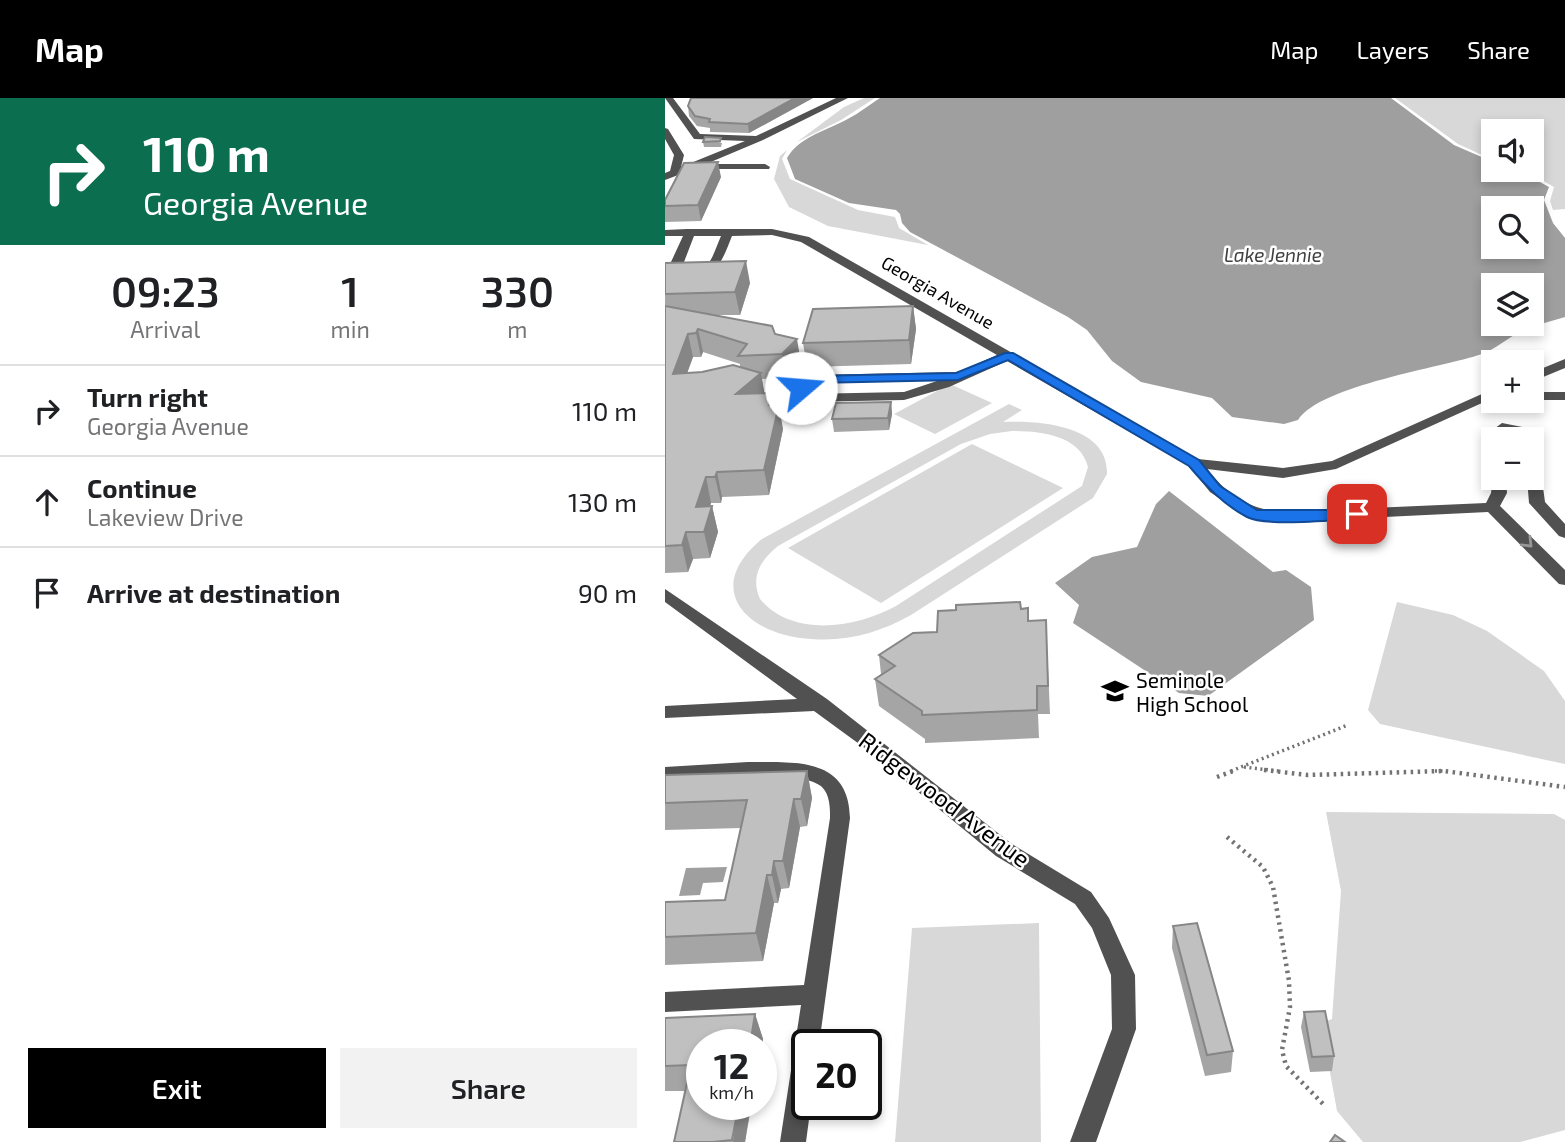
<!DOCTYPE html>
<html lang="en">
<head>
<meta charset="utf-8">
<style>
	body { margin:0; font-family:"Exo 2",sans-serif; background:#f2f2f2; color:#202124; height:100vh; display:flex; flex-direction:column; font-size:26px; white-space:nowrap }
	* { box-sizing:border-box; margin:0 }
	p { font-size:23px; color:#757577 }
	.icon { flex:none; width:38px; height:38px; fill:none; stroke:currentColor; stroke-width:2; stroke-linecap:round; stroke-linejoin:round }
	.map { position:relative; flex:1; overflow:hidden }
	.panel { display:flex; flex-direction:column; background:#fff; width:665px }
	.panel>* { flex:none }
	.guide { background:#0b6e4f; color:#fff; overflow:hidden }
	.fabs { position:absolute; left:816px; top:21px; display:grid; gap:14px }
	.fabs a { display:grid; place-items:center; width:63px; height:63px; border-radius:0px; background:#fff; box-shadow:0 4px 10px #0003; font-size:35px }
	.speed { position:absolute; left:21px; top:931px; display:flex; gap:14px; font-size:35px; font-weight:700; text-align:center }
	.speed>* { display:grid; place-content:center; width:91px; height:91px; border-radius:50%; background:#fff; box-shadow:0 4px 10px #0003; line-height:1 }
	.speed small { font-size:18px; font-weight:400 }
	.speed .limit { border:4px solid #111; border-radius:10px; background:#fff; color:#111 }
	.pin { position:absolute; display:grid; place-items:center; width:60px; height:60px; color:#fff; margin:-30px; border-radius:14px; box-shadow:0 4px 10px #0006 }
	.me { position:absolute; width:77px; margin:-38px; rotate:72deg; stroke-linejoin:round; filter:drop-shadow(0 0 5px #0008) }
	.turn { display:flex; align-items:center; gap:24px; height:147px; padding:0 28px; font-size:32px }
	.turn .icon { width:91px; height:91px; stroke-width:2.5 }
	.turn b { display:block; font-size:49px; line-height:60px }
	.eta { display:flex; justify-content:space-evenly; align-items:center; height:119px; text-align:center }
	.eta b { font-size:42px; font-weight:600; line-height:49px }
	.button { display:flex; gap:14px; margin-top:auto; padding:14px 28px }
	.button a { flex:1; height:80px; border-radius:0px; background:#000; color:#fff; font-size:28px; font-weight:600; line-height:80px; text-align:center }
	.button a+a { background:#f2f2f2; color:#202124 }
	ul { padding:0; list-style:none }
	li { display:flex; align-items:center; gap:21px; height:91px; padding:0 28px; border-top:2px solid #e0e0e0 }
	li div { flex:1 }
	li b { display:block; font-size:26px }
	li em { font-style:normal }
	header { display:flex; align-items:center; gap:42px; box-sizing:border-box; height:98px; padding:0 35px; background:#000; color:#fff }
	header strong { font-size:33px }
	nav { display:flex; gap:38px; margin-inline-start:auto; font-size:24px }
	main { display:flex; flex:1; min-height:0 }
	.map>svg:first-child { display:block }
	.green { fill:#d8d8d8; fill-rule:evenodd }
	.water { fill:#9f9f9f; fill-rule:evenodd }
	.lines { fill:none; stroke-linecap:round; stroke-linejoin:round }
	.path-far1 { stroke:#737373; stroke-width:3.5; stroke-dasharray:2 3.5; stroke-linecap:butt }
	.path { stroke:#737373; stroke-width:4.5; stroke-dasharray:2.5 4.5; stroke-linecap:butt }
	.minor { fill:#515151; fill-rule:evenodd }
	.wall { fill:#a5a5a5; fill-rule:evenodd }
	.shaded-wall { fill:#868686 }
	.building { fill:#c0c0c0; stroke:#868686; stroke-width:2 }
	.oneway { stroke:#979797 }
	.route { fill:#1a73e8; stroke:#114b97; stroke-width:2 }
	.labels { text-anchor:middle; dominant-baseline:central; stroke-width:5; stroke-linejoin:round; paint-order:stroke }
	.far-street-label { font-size:18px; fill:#000; stroke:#fff }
	.far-water-label { font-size:19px; font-style:italic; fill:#404040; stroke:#fff }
	.poi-label { font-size:21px; fill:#000; stroke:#fff; text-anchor:start }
	.near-street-label { font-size:24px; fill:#000; stroke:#fff }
</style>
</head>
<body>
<header>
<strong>Map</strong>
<nav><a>Map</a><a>Layers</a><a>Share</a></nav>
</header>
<main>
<section class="panel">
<div class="guide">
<div class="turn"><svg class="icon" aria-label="right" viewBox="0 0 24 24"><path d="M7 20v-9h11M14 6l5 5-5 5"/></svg><div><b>110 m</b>Georgia Avenue</div></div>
</div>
<div class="eta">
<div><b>09:23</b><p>Arrival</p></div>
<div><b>1</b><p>min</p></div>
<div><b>330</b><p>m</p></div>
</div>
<ul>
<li><svg class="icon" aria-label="right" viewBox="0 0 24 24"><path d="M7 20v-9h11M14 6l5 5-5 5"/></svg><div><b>Turn right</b><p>Georgia Avenue</p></div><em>110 m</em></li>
<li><svg class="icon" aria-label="ahead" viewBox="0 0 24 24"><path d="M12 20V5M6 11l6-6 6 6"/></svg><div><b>Continue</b><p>Lakeview Drive</p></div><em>130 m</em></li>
<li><svg class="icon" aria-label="arrive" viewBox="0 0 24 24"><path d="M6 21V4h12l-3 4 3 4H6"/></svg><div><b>Arrive at destination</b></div><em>90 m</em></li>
</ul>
<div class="button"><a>Exit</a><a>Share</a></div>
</section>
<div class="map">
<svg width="900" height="1044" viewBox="0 0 900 1044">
	<rect width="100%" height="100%" fill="#fff"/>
	<!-- green -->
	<g class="green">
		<polygon points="199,0 210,0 176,22 132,44 179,9"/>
		<polygon points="730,0 900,0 900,111 888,112 885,103 889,89 859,72 866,72 866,33 828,33 828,62 793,46"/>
		<polygon points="122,52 117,61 125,81 193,112 230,119 234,130 263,147 163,128 124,109 109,81 115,58"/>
		<polygon points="285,286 327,305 270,336 229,316"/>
		<path d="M344,306L357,312L338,324C373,322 444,327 442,376L428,400L246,517C216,534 182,544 147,541C84,538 35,492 97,441ZM347,333C375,333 415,337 423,369L417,388L231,508C191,530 127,540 95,501C85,478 96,462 113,448L296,346L325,336Z"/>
		<polygon points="307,346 398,390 216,505 123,450"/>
		<polygon points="732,504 788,517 822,533 879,573 900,603 900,666 715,626 703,612"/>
		<polygon points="661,714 889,716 900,722 900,1032 855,1044 698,1044 672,1013 656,925 667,921 676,793"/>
		<polygon points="374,825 376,1044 230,1044 247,830"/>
	</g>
	<!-- water -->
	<g class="water">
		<path d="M215,0H726L789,47L828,64V72H853L884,89L879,102L888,125L900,140V219C885,224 868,227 854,234C842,241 830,251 817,256C776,270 656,287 633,322L619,326L567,319L547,300L476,284L447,263L422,232L403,219L245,134L237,125L235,116L231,112L184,105L130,81L122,60C134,40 157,34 177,24C190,18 203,8 215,0ZM828,110H866V149H828ZM828,187H866V226H828Z"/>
		<polygon points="504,393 608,474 621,472 646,489 649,522 543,598 514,595 408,525 414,507 390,485 427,459 472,449 491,406"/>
		<polygon points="62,769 58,784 38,785 35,797 14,798 21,770"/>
	</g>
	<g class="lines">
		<!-- path-far1 -->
		<g class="path-far1">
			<polyline points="579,669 613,673"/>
			<polyline points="566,673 683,627"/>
			<polyline points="770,673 781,673"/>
		</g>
		<!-- path -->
		<g class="path">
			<polyline points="599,672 643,677 779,673 900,689"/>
			<polyline points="552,679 571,672"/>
			<polyline points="562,739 598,769 608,789 624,883 625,909 617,952 621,968 660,1008"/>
		</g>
		<!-- minor -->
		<g class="minor">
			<polygon points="0,0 8,0 35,36 91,38 171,0 183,0 98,42 41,66 100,66 105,69 104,71 29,71 0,82 0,75 5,73 9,57 0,41 0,30 3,31 19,57 16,69 80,43 29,41"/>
			<path d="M22,131H107L144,139L533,361L618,370L667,363L828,291V300L671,371L618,380L542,371C562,396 583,411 616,414L821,405L826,395L828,378L841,380L842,395L835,408L900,472V487L894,486L823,414L616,424L582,419L545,394L524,368L342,263L284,289L239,302L142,304L129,301L127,298L133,281L147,277L294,274L332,257L136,144L107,137L67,138C55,169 46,190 7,184L0,177L18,138H0V132ZM29,138H56C45,164 45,175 14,177ZM275,282L239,294L142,296L144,286L148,285Z"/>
			<polygon points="900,261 900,270 866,284 866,275"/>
			<rect x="866" y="294" width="34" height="8"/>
			<polygon points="837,325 868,331 871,341 866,345 866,341 857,341 856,337 840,334 840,341 828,341 828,344 825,334"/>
			<polygon points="866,348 873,352 880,404 900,426 900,440 894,438 864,405 862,380 866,380"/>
			<polygon points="0,491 162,601 347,746 426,794 444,820 470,877 471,931 431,1044 405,1044 447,931 446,877 427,830 410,806 331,758 201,651 149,613 0,620 0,608 132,601 0,504"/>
			<path d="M83,664C130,664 184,659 185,720L154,947H142V1006H146L141,1044H115L136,907L0,914V894L139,887L165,720C165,710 165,697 157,689C136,669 31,682 0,683V669Z"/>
		</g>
	</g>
	<!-- wall -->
	<g class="wall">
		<polygon points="148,0 84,35 45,34 45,30 32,28 24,18 23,8"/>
		<polygon points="40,39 57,45 56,49 39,49 38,44"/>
		<polygon points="56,79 36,123 0,124 0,102"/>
		<path d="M0,165L85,185L75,217H53L110,236L136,265L121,280L97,281L99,295H107L109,307L118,331L104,397L57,399L56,405H46L45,408H47L53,434L45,460L28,461L23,474L0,475ZM38,254L75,266V269L37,274L22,275L28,259H36Z"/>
		<polygon points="248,208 251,231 246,266 142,269 138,245"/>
		<polygon points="226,304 227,316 224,332 169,334 167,321"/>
		<polygon points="356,511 364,523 381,522 385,616 373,616 374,640 260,645 260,641 214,608 210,581 216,576 214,557"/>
		<polygon points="142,673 147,700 142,728 135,729 124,790 116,791 113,805 109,805 98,863 0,867 0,804 60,802 76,730 0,732 0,677"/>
		<polygon points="508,828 568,953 566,974 540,978 507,850"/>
		<polygon points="639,914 669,958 667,973 645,974 636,929"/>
		<polygon points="90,916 98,941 80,1044 9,1044 20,993 0,993 0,920"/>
	</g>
	<!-- shaded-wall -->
	<g class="shaded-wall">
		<polygon points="130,0 148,0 84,35 83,26"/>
		<polygon points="53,64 56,79 36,123 33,107"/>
		<polygon points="81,163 85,185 75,217 70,194"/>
		<polygon points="248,208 251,231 246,266 244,242"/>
		<polygon points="33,231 38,254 36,259 31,235"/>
		<polygon points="23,236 28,259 13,300 8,276"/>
		<polygon points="132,241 136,265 121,280 117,256"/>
		<polygon points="96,275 100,299 71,296"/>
		<polygon points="107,295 111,317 114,307 118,331 104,397 99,372 104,307"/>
		<polygon points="226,304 227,316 224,332 223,320"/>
		<polygon points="52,374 57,399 56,405 50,379"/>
		<polygon points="41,379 46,405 37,435 31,409"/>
		<polygon points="47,408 53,434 45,460 39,434"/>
		<polygon points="21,434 28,461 23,474 17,447"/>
		<polygon points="142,673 147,700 142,728 136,701"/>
		<polygon points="129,701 135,729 124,790 118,763"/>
		<polygon points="109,763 116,791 113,805 107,777"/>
		<polygon points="102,777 109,805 98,863 91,835"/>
		<polygon points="90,916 98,941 96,949 96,947 85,947"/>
		<polygon points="74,1006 86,1006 80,1044 68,1044"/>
	</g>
	<!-- building -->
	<g class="building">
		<polygon points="26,0 130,0 83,26 44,24 45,21 30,18 23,8"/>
		<polygon points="40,39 56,40 55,43 38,44"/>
		<polygon points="53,64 33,107 0,108 0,102 19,65"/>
		<polygon points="81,163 70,194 0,196 0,165"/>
		<polygon points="0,208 107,228 110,236 132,241 117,256 73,258 82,246 33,231 31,235 23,236 8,276 37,274 68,267 96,275 71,296 107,295 104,307 114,307 99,372 52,374 50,379 41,379 31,409 47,408 39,434 21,434 17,447 0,448"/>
		<polygon points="248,208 244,242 138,245 148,211"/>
		<polygon points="226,304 223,320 167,321 171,305"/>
		<polygon points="355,504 356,511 363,510 363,523 381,522 383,588 372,588 372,612 257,617 257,613 210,581 230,568 214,557 248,535 272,534 273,513 291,512 291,507"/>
		<polygon points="142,673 136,701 129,701 118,763 109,763 107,777 102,777 91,835 0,839 0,804 60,802 82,702 0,705 0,677"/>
		<polygon points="532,825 568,953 542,957 508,828"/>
		<polygon points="660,913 669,958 647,959 639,914"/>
		<polygon points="90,916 85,947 37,947 37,1006 74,1006 67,1042 48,1044 9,1044 26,967 0,968 0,920"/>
		<polygon points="670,1037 680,1044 665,1044"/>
	</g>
	<!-- one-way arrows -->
	<defs><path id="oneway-chevron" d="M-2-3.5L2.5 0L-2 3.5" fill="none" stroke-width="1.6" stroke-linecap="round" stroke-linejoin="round" transform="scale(1.75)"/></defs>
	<use class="oneway" href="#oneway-chevron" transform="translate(863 445) rotate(45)"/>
	<!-- route -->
	<path class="route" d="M340,255H348L534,362L555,388L592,412H692L700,416L692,421C667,422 603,429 582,419C559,407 541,388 524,368L343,262L293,282L148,285L141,293L130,290L134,282L147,278L291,275Z"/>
	<!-- icons -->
	<defs>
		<g id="school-bare" transform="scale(2.1)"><path d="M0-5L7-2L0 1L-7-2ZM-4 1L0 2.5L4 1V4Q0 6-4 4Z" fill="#000" stroke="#fff" stroke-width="2.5" paint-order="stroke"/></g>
	</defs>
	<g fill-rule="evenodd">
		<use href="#school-bare" x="450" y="593"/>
	</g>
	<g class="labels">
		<!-- far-street labels -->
		<g class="far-street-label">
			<text transform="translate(273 194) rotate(30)">Georgia Avenue</text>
		</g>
		<!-- far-water labels -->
		<g class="far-water-label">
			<text x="608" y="156">Lake Jennie</text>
		</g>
		<!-- poi labels -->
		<g class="poi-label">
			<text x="471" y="581">Seminole<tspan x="471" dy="24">High School</tspan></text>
		</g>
		<!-- near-street labels -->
		<g class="near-street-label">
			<text transform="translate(280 701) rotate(37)">Ridgewood Avenue</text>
		</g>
	</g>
</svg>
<div class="fabs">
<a><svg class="icon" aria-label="sound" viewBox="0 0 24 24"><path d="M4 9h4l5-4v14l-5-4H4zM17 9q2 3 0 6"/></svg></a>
<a><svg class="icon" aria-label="search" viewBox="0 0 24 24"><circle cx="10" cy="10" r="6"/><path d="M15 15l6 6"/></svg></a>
<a><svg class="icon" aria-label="layers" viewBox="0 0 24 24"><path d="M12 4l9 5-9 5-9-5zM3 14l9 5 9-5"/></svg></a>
<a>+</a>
<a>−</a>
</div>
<div class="speed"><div>12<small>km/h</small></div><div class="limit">20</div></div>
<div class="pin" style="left:692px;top:416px;background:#d93025"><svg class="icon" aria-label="arrive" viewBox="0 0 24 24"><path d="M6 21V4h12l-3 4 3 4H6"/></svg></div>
<svg class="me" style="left:136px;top:290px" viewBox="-20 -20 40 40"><circle r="19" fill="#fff"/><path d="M0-13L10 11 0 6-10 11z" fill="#1a73e8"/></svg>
</div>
</main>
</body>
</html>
